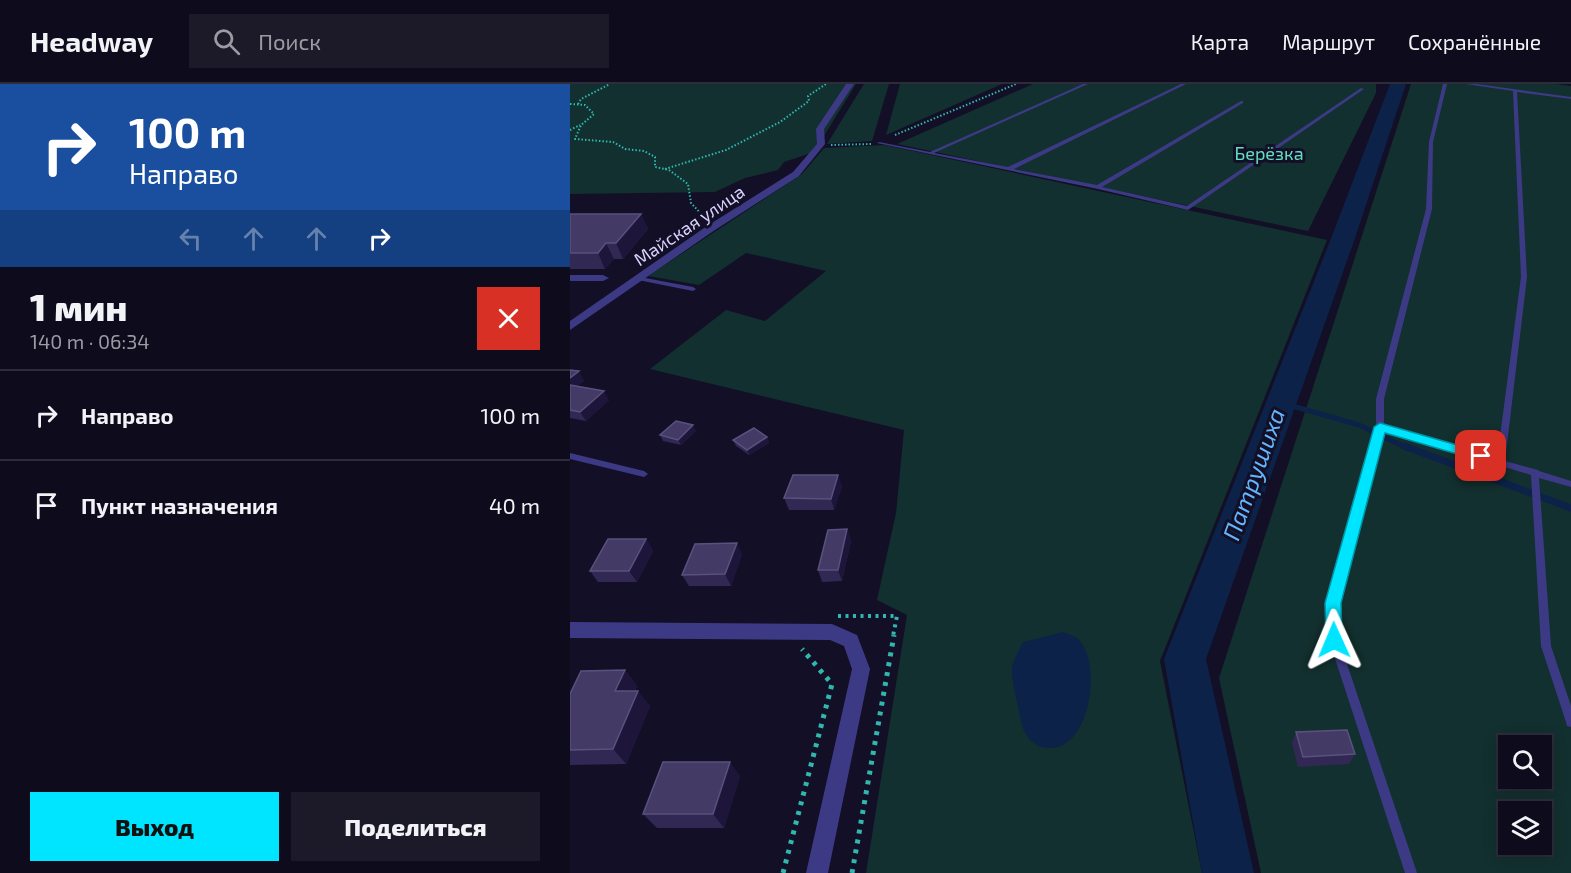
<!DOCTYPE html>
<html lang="ru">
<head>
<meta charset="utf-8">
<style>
	body { margin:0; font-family:"Exo 2",sans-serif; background:#1c1929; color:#f1f3f6; height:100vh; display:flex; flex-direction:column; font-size:22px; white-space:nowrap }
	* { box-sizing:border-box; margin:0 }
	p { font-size:20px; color:#9b9ba3 }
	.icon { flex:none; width:33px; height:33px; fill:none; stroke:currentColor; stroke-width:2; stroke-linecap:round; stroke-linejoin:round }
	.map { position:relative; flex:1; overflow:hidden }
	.sheet { display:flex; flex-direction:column; background:#0e0b1c; width:570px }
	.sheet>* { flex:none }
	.hud { background:#1a4fa0; color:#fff; overflow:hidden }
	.controls { position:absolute; left:928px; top:651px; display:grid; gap:12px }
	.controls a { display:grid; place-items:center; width:54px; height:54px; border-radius:0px; background:#0e0b1c; box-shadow:0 3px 15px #0003,0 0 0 2px #2e2b3b; font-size:30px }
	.pin { position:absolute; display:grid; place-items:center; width:51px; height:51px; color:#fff; margin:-26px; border-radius:12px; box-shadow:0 3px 9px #0006 }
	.me { position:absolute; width:66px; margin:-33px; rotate:359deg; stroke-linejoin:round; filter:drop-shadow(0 0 4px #0008) }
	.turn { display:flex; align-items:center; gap:21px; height:126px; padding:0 30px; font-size:27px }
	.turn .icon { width:78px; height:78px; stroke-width:2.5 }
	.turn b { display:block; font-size:42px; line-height:51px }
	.lanes { display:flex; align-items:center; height:57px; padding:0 30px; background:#0003; justify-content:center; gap:30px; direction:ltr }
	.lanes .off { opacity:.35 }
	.round { display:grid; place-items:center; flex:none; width:63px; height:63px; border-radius:0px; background:#1c1929 }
	.overview { display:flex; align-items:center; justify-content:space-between; height:102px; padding:0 30px }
	h1 { font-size:36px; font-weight:800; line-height:45px }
	.button { display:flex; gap:12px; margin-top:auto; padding:12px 30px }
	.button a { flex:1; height:69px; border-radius:0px; background:#00e5ff; color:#111; font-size:24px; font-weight:800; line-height:69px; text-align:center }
	.button a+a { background:#1c1929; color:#f1f3f6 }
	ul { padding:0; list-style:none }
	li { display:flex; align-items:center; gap:18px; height:90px; padding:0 30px; border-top:2px solid #2e2b3b }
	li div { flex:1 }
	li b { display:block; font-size:22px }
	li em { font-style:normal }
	header { display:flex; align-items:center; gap:36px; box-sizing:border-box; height:84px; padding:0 30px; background:#0e0b1c; border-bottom:2px solid #2e2b3b }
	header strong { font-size:28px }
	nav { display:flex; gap:33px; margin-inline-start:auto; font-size:21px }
	.search { width:420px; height:54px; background:#1c1929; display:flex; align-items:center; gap:15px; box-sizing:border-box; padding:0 21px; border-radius:0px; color:#9b9ba3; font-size:22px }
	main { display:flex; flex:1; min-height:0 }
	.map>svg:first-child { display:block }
	.green { fill:#12302f; fill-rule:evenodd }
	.water { fill:#0c2248 }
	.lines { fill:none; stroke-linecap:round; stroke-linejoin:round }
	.stream-far1 { stroke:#0c2248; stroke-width:5 }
	.stream { stroke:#0c2248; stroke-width:7 }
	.river { fill:#0c2248; fill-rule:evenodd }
	.path-far2 { stroke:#2fb8b0; stroke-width:2; stroke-dasharray:1.5 2; stroke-linecap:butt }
	.path-far1 { stroke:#2fb8b0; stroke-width:4; stroke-dasharray:3 4.5; stroke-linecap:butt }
	.path { stroke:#2fb8b0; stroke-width:5; stroke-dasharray:4 6; stroke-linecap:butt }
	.service { fill:#3d3a85; fill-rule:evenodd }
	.minor { fill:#3d3a85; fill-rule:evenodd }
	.wall { fill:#312854 }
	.shaded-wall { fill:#1d163a }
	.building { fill:#433a66; stroke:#5a527e; stroke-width:1.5 }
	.route { fill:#00e5ff; stroke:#0095a6; stroke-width:1.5 }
	.labels { text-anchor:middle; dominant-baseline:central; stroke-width:6; stroke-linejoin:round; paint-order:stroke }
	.far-park-label { font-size:18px; fill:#5fe0c0; stroke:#130f26 }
	.far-street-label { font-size:18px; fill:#d9d4ff; stroke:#130f26 }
	.water-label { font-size:24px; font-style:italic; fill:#62b6ff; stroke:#130f26 }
</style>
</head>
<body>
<header>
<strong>Headway</strong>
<div class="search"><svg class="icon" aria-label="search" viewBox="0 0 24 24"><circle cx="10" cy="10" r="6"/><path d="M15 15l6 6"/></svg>Поиск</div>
<nav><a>Карта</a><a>Маршрут</a><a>Сохранённые</a></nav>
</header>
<main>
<section class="sheet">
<div class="hud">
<div class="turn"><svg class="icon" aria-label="right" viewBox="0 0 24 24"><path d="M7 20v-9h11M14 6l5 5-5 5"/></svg><div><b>100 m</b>Направо</div></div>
<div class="lanes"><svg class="icon off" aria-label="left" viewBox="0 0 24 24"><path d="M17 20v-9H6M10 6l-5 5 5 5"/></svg><svg class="icon off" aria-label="ahead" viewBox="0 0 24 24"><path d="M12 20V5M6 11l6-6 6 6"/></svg><svg class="icon off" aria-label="ahead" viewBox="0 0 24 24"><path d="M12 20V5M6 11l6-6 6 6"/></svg><svg class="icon" aria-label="right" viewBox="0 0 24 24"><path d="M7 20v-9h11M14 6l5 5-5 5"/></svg></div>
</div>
<div class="overview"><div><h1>1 мин</h1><p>140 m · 06:34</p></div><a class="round" style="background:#d93025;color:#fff"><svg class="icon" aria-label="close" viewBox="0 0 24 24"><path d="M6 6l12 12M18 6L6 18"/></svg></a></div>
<ul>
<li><svg class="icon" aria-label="right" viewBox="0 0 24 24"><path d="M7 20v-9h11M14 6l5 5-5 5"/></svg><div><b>Направо</b></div><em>100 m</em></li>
<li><svg class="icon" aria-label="arrive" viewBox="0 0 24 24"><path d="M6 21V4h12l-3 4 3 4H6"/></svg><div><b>Пункт назначения</b></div><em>40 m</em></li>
</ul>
<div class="button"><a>Выход</a><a>Поделиться</a></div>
</section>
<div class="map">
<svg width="1001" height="789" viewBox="0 0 1001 789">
	<rect width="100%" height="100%" fill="#130f26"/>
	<!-- green -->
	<g class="green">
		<polygon points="0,0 286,0 244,68 214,78 208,86 175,94 145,108 0,110"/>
		<polygon points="294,0 319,0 302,57 257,60"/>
		<polygon points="330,0 432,0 316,51"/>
		<polygon points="463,0 806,0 806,9 738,147 327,60"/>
		<path d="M841,0H986L1001,2V789H691L649,594ZM939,662H972V694H939ZM939,728H972V760H939Z"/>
		<polygon points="315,61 757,156 590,577 632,789 296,789 337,531 307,516 326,429 334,346 80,285 156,226 195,237 256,187 176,169 129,201 78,192 232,90 254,64"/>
	</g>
	<!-- water -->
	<path class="water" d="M493,548C497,550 502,551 506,553C536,576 519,680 469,662C458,658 452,645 450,633C448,620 442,601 442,588C441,579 449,567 453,558Z"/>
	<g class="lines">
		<!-- stream-far1 -->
		<polyline class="stream-far1" points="712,319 789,341 837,364"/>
		<!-- stream -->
		<polyline class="stream" points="834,362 1001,424"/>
		<!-- river -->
		<polygon class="river" points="820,0 836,0 784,157 636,575 684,789 632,789 594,575 760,157"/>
		<!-- path-far2 -->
		<g class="path-far2">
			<polyline points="0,20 15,21 24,30 11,41 5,55 43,58 55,65 74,67 85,73 85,83 99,86 118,100 121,119 134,133"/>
			<polyline points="8,20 11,15 40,0"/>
			<polyline points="0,46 10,41"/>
			<polyline points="325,51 446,0"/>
			<polyline points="261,61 301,60"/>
			<polyline points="95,85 156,66 210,38 239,17 238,12 256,0"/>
		</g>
		<!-- path-far1 -->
		<polyline class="path-far1" points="268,532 327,532 323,552"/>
		<!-- path -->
		<g class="path">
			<polyline points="213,789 262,600 232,565"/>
			<polyline points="282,789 324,551"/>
		</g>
		<!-- service -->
		<g class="service">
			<polygon points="513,0 518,0 364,69 438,83 611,0 616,0 444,85 527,101 671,17 673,17 673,19 532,103 617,122 791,4 794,5 618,126 528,105 307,59 309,58 360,68"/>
			<polygon points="873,0 877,0 863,58 862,125 814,315 814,342 927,375 951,193 943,7 896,0 907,0 1001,13 1001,15 947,8 957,193 935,377 968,386 969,387 1001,397 1001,403 969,394 981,562 1001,622 1001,643 997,642 996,638 971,562 961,391 813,346 768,519 769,556 847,789 835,789 759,556 758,519 806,343 806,315 856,125 859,58"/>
			<polygon points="70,193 123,203 126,205 123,207 68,196 68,194"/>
			<polygon points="0,369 74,387 78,390 74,393 0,375"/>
		</g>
		<!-- minor -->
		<g class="minor">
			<polygon points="276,0 284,0 254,45 255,60 229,92 145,146 0,246 0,237 137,142 223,88 247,60 246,45"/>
			<polygon points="0,191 33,191 39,194 33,197 0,197"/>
			<polygon points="0,538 262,540 287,551 300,585 258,789 236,789 282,585 274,562 260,556 0,554"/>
		</g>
	</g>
	<!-- wall -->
	<g class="wall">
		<polygon points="0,130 71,130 78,145 53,175 44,175 35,185 0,185"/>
		<polygon points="0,286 14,297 7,302 39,316 16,337 0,334"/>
		<polygon points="126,347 111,361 93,357 90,351"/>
		<polygon points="197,353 199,359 179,371 166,362 163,356"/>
		<polygon points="272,402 264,426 219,426 214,414"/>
		<polygon points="277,445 281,457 272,497 252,498 248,486"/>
		<polygon points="76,455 83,467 67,498 28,498 20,487"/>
		<polygon points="172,470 161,502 119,502 112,491"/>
		<polygon points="55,586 67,602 65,607 80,622 56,680 0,681 0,610"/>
		<polygon points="726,648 785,670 779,680 728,683 722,659"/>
		<polygon points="170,692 154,744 87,744 73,730"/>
	</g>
	<!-- shaded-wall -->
	<g class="shaded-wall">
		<polygon points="71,130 78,145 53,175 46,159"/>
		<polygon points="36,159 44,175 35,185 28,169"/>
		<polygon points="9,287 14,297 0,307 0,294"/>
		<polygon points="34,307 39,316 16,337 10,328"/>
		<polygon points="123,341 126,347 111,361 108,356"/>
		<polygon points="197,353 199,359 179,371 177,366"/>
		<polygon points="268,391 272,402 264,426 261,415"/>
		<polygon points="277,445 281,457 272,497 268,486"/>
		<polygon points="76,455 83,467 67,498 59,487"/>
		<polygon points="167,459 172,470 161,502 155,490"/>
		<polygon points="55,586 67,602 58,623 45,607"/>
		<polygon points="68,607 80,622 56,680 43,665"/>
		<polygon points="160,678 170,692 154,744 143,730"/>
	</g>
	<!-- building -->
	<g class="building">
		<polygon points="0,130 71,130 46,159 36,159 28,169 0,169"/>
		<polygon points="0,286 9,287 0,294"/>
		<polygon points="0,301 34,307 10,328 0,326"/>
		<polygon points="106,337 123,341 108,356 90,351"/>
		<polygon points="184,344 197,353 177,366 163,356"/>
		<polygon points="223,391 268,391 261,415 214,414"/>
		<polygon points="277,445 268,486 248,486 258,446"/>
		<polygon points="38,455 76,455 59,487 20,487"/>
		<polygon points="167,459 155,490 112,491 125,460"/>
		<polygon points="55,586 45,607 68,607 43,665 0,666 0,610 11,587"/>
		<polygon points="777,646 785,670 733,673 726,648"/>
		<polygon points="93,678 160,678 143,730 73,730"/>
	</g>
	<!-- route -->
	<polygon class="route" points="810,339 915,369 917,372 911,377 815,349 771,519 772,556 770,561 764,563 758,561 756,556 755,519 804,343"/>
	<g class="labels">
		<!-- far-park labels -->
		<g class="far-park-label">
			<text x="699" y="69">Берёзка</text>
		</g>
		<!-- far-street labels -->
		<g class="far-street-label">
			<text transform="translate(119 141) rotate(-34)">Майская улица</text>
		</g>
		<!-- water labels -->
		<g class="water-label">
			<text transform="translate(683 390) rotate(-70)">Патрушиха</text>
		</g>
	</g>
</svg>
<div class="controls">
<a><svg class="icon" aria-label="search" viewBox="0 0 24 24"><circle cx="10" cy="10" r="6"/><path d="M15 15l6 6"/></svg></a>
<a><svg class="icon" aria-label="layers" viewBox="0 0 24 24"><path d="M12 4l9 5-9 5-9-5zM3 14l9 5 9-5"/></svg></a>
</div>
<div class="pin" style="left:911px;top:372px;background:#d93025"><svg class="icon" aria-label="arrive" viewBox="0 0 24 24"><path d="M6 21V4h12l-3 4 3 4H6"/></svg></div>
<svg class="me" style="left:764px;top:556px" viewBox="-20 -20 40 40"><path d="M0-17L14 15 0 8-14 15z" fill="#00e5ff" stroke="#fff" stroke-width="4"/></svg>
</div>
</main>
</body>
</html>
